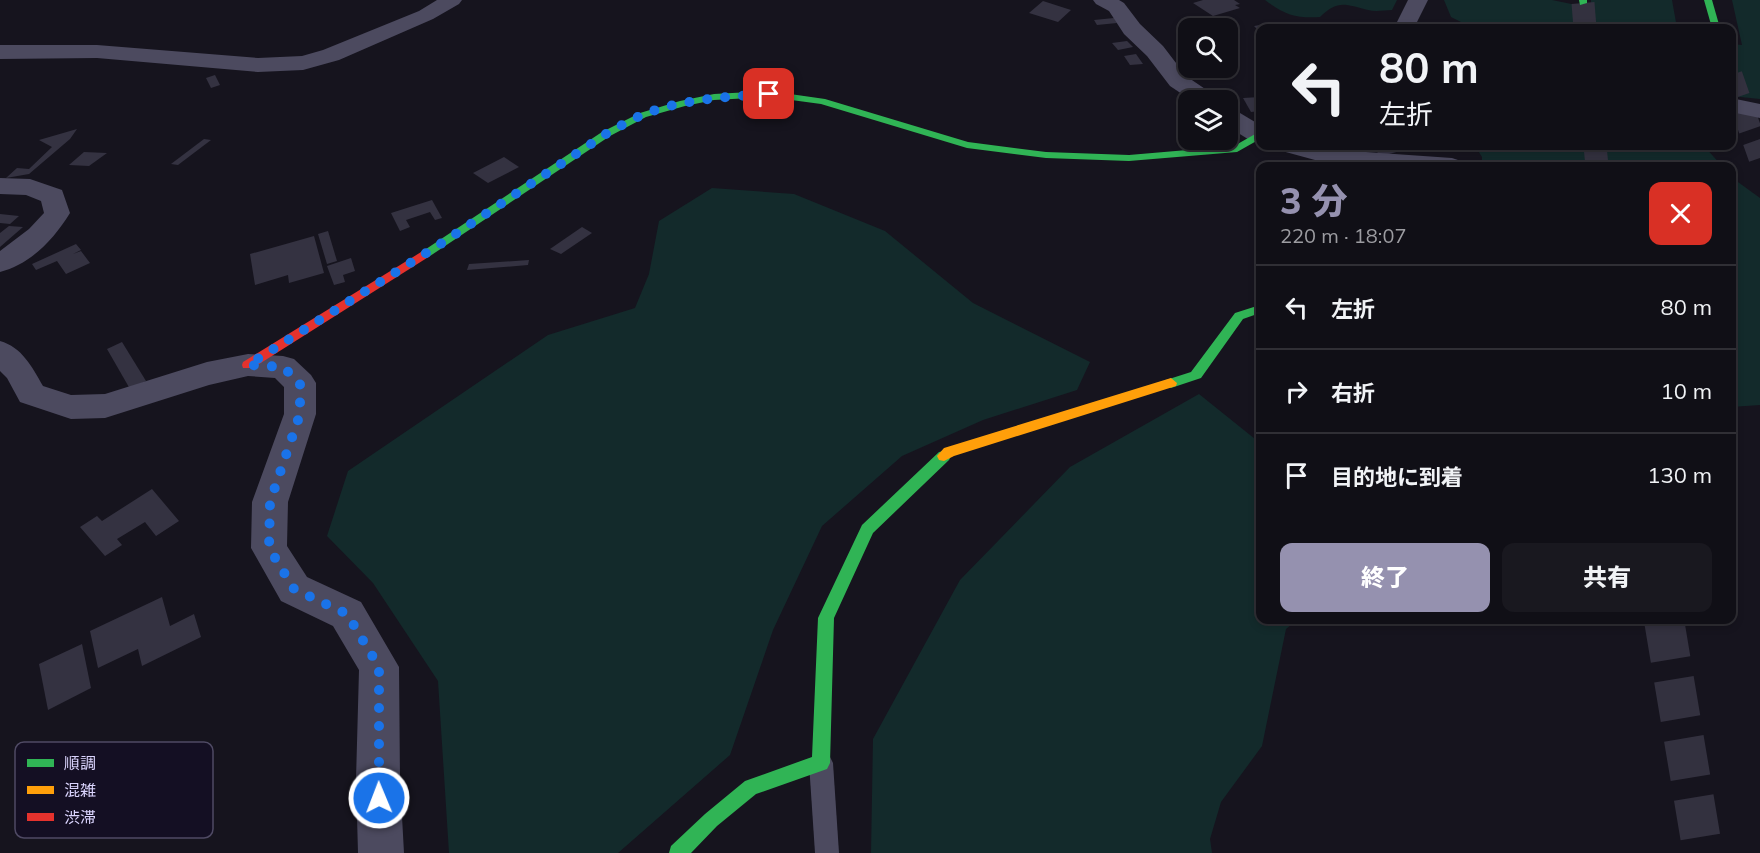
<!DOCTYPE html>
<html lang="ja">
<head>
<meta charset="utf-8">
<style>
	body { margin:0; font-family:Mulish,"Noto Sans JP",sans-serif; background:#19181f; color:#f1f3f6; height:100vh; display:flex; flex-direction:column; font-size:22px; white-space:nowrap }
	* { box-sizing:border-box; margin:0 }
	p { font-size:20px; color:#9c9ca1 }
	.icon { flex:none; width:33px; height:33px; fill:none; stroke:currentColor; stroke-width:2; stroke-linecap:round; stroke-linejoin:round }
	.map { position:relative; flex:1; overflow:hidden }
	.details { position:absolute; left:1256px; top:162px; width:480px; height:462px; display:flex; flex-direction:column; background:#100f16; border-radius:12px; box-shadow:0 3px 9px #0003,0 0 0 2px #302f35 }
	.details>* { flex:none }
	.hud { position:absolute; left:1256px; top:24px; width:480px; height:126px; border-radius:12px; box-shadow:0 3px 9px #0003,0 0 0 2px #302f35; background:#100f16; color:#f1f3f6; overflow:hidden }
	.tools { position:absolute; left:1178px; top:18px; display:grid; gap:12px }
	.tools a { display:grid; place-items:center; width:60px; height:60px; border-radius:12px; background:#100f16; box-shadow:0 3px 9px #0003,0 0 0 2px #302f35; font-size:30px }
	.pin { position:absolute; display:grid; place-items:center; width:51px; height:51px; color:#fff; margin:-26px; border-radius:12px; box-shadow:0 3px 9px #0006 }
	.me { position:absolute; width:66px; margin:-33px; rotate:359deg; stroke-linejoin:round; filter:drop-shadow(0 0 4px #0008) }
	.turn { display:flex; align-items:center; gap:21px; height:126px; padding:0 24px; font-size:27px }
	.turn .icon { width:78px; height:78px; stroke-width:2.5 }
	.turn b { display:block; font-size:42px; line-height:51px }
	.round { display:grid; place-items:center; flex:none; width:63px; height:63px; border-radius:12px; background:#19181f }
	.summary { display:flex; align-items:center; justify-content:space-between; height:102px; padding:0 24px }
	h1 { font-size:36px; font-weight:800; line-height:45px; color:#9591af }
	.primary-button { display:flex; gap:12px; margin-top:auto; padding:12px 24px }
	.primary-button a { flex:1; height:69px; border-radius:12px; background:#9591af; color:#fff; font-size:24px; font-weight:800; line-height:69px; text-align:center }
	.primary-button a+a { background:#19181f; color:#f1f3f6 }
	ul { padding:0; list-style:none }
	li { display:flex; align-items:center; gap:18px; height:84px; padding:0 24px; border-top:2px solid #302f35 }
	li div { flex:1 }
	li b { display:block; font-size:22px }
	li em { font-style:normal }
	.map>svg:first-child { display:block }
	.green { fill:#132a2b }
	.building { fill:#343241 }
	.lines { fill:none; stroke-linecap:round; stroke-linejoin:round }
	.highway-tunnel-far1 { stroke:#33313f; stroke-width:23; stroke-dasharray:23 12; stroke-linecap:butt }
	.highway-tunnel { stroke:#33313f; stroke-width:40; stroke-dasharray:40 20; stroke-linecap:butt }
	.lane { fill:#4c4a5f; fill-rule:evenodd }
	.street { fill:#4c4a5f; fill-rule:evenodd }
	.fast { fill:#30b455; fill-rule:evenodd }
	.slow { fill:#ff9f0a; fill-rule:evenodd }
	.jam { fill:#e5322d; fill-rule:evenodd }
	.route { stroke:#1a73e8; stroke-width:10; stroke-dasharray:0 18 }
	.key { fill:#140f23; stroke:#4f4a64; stroke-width:1.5 }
	.key-label { font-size:16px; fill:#dad4fd }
</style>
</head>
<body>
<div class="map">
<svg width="1760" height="853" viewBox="0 0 1760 853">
	<rect width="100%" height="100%" fill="#16141e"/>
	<!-- green -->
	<g class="green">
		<path d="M1265,0H1397L1392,10C1385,10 1376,12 1368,10C1344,4 1338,0 1320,17C1295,18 1285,15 1265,0Z"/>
		<polygon points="1444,0 1552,0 1591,8 1591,0 1672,0 1677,28 1473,28 1451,17"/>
		<polygon points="1732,0 1760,0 1760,99 1731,96 1731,44 1742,45"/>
		<polygon points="1475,146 1704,146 1722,166 1482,166 1482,157"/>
		<polygon points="1731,177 1760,198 1760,405 1731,407"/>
		<polygon points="712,188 794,194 885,231 973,303 1090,362 1077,390 983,420 902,456 822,526 773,630 730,755 618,853 449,853 438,681 373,583 327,536 348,471 548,335 635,308 649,274 659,221"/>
		<polygon points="1199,394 1260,443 1260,620 1297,620 1286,629 1262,746 1221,802 1210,839 1212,853 871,853 873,739 960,580 1070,467"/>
	</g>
	<!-- building -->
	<g class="building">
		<polygon points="1203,0 1234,0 1240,4 1235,5 1240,8 1213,16 1193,3"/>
		<polygon points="1043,1 1071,10 1058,22 1029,13"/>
		<polygon points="1114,18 1117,23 1097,25 1094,20"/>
		<polygon points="1278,22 1285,28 1260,28 1260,32 1254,26"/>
		<polygon points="1127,41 1133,47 1118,50 1112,43"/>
		<polygon points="1136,54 1143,64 1130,65 1124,56"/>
		<polygon points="215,75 220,85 211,88 206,78"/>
		<polygon points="1260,97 1260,111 1251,112 1243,98"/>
		<polygon points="77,129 70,139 29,174 6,178 17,168 29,169 52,147 39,140"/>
		<polygon points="204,139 211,140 178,165 171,164"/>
		<polygon points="1371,146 1399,146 1404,150 1381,156"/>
		<polygon points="84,152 107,153 89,166 69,165"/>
		<polygon points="504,157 519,167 488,183 473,173"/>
		<polygon points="432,200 442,218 435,220 430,212 406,220 410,227 400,231 391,213"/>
		<polygon points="0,214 19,216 10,224 0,223"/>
		<polygon points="9,226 23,227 0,247 0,233"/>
		<polygon points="582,227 592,233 561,254 550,249"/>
		<polygon points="328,231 337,261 327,264 318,234"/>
		<polygon points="314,236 324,273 289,283 288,275 255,285 250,254"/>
		<polygon points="76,244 81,250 73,254 81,251 90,263 66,274 57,261 36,270 32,264"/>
		<polygon points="351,258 355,271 343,275 345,282 334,285 327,266"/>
		<polygon points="529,260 528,265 467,270 469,264"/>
		<polygon points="122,342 146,381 130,389 107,349"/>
		<polygon points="152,489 179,521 156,536 145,522 117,539 122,545 105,556 80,527 97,516 102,521"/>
		<polygon points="162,597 170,626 194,614 201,637 142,666 138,649 98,668 90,631"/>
		<polygon points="82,644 91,688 48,710 39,664"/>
	</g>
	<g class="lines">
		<!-- highway-tunnel-far1 -->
		<g class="highway-tunnel-far1">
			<polyline points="1583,3 1585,28"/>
			<polyline points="1731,75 1760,158"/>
			<polyline points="1595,146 1597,166"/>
		</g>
		<!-- highway-tunnel -->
		<polyline class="highway-tunnel" points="1664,620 1703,853"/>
		<!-- lane -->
		<polygon class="lane" points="821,751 829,755 833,763 839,853 815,853 809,763 813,755"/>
		<!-- street -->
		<g class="street">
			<polygon points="437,0 462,0 459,4 433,19 339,60 303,70 258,72 97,58 0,59 0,45 97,45 258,58 302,56 323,50 419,11"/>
			<polygon points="1093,0 1119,0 1124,3 1140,24 1163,46 1186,76 1214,95 1217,100 1191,100 1170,86 1147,56 1124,34 1109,11 1096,4"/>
			<polygon points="1408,0 1428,0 1414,28 1394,28"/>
			<polygon points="1731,98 1760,104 1760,118 1731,112"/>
			<polygon points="1227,108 1235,110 1260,125 1260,143 1251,141 1227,126"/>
			<polygon points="1279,146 1318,146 1337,150 1452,158 1461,161 1465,166 1337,166 1282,151"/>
			<path d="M0,178L30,179L62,190L70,213C54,239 31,264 0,272V251L29,229L44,213L41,201L26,195L0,194Z"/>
			<path d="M0,341C22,347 32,367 43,386L71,395L105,394L207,362L248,354L283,356L294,359L311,375L316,383V414L288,502L287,546L307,577L361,602L399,667L400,780L404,853H358L356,780L359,670L333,626L281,601L251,548L252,502L284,414V387L275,378L248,376L209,385L105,418L71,419L20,402L7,378L0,371Z"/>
		</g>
		<!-- fast -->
		<g class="fast">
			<polygon points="1579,0 1587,0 1587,3 1580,5"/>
			<polygon points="1704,0 1712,0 1720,28 1712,28"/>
			<polygon points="769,91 825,99 968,142 1046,152 1129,155 1234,146 1257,133 1260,134 1260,139 1237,152 1129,161 1046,158 967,148 821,104 769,97 714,100 685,106 646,117 610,136 430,256 426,257 420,253 602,132 640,113 680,101 714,94"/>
			<polygon points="1260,305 1260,313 1243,319 1201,378 1171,388 1166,386 1165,383 1166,380 1191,372 1235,313"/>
			<polygon points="944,451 949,452 951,456 949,460 873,533 834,618 830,763 827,769 756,794 717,826 691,853 669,853 671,846 705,814 745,781 812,757 818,618 862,525 939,452"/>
		</g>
		<!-- slow -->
		<polygon class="slow" points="1171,378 1177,383 1176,386 954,456 944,461 939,460 937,456 944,448"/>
		<!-- jam -->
		<polygon class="jam" points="426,249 430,250 430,256 253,368 243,368 242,365 243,362"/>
	</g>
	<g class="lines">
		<!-- route -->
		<path class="route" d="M379,798V667L347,614L294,589L269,548L270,502L300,414V383L283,367L248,365L439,245L606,134C618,127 631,120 644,114C684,99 726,97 769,94"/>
	</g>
	<!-- legend -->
	<rect x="15" y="742" width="198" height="96" rx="9" class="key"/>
	<rect x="27" y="759" width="27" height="8" fill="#30b455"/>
	<rect x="27" y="786" width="27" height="8" fill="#ff9f0a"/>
	<rect x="27" y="813" width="27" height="8" fill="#e5322d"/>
	<g class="key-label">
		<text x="64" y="769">順調</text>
		<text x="64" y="796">混雑</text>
		<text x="64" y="823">渋滞</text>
	</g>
</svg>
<div class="tools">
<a><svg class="icon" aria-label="search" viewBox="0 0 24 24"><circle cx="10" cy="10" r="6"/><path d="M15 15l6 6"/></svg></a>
<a><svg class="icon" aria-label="layers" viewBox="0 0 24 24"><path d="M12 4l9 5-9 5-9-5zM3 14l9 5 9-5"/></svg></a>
</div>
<div class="pin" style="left:769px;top:94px;background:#d93025"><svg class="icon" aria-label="arrive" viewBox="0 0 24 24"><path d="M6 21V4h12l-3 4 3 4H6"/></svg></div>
<svg class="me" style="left:379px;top:798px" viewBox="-20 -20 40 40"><circle r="17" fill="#1a73e8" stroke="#fff" stroke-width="3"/><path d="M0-11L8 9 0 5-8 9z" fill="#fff"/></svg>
<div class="hud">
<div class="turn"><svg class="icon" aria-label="left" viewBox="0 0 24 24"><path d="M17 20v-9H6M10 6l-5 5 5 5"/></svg><div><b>80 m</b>左折</div></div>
</div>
<section class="details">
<div class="summary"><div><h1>3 分</h1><p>220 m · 18:07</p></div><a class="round" style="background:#d93025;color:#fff"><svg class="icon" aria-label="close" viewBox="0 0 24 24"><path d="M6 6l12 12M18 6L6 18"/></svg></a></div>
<ul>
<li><svg class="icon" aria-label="left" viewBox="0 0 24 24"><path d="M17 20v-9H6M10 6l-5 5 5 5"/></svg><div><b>左折</b></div><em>80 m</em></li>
<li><svg class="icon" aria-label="right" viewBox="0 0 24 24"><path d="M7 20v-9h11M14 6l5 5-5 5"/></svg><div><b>右折</b></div><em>10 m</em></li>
<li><svg class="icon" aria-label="arrive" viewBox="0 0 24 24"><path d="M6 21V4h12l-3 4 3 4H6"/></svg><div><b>目的地に到着</b></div><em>130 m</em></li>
</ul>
<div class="primary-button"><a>終了</a><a>共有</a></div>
</section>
</div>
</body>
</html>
